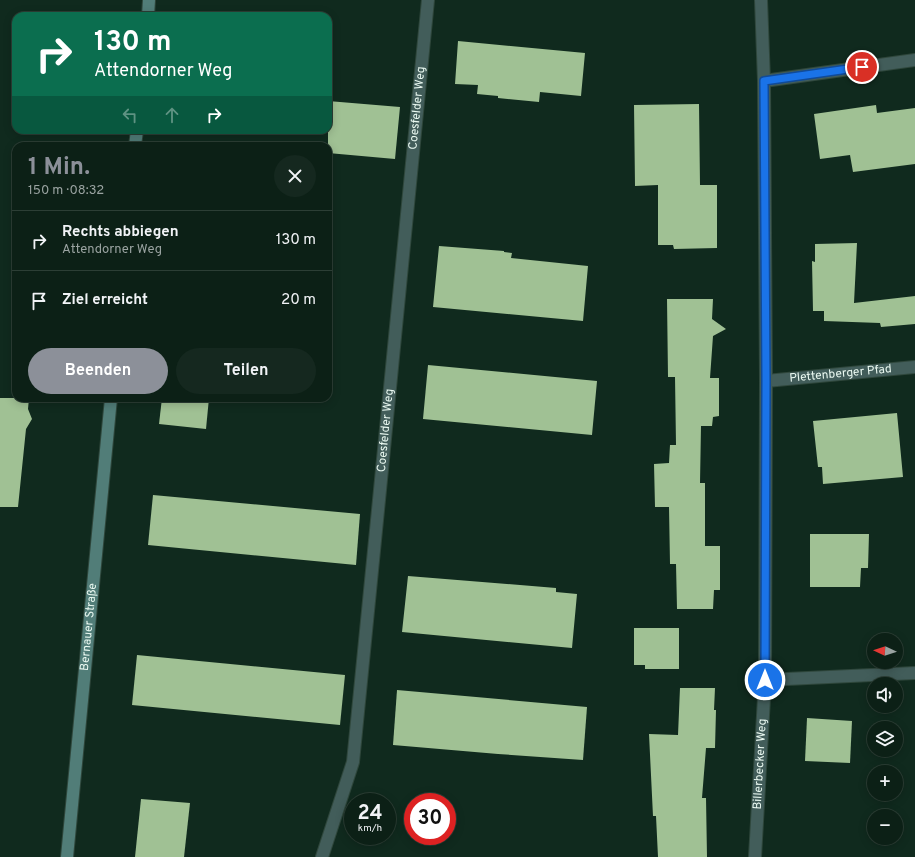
<!DOCTYPE html>
<html lang="de">
<head>
<meta charset="utf-8">
<style>
	body { margin:0; font-family:Overpass,sans-serif; background:#15281f; color:#f1f3f6; height:100vh; display:flex; flex-direction:column; font-size:15px; white-space:nowrap }
	* { box-sizing:border-box; margin:0 }
	p { font-size:13px; color:#9aa3a1 }
	.icon { flex:none; width:22px; height:22px; fill:none; stroke:currentColor; stroke-width:2; stroke-linecap:round; stroke-linejoin:round }
	.map { position:relative; flex:1; overflow:hidden }
	.side { position:absolute; left:12px; top:142px; width:320px; height:260px; display:flex; flex-direction:column; background:#0c2016; border-radius:12px; box-shadow:0 2px 10px #0003,0 0 0 1px #2c3e35 }
	.side>* { flex:none }
	.guide { position:absolute; left:12px; top:12px; width:320px; height:122px; border-radius:12px; box-shadow:0 2px 10px #0003,0 0 0 1px #2c3e35; background:#0b6e4f; color:#fff; overflow:hidden }
	.needle { width:26px; rotate:274deg }
	.buttons { position:absolute; left:867px; top:633px; display:grid; gap:8px }
	.buttons a { display:grid; place-items:center; width:36px; height:36px; border-radius:50%; background:#0c2016; box-shadow:0 2px 10px #0003,0 0 0 1px #2c3e35; font-size:20px }
	.speed { position:absolute; left:344px; top:793px; display:flex; gap:8px; font-size:20px; font-weight:700; text-align:center }
	.speed>* { display:grid; place-content:center; width:52px; height:52px; border-radius:50%; background:#0c2016; box-shadow:0 2px 10px #0003,0 0 0 1px #2c3e35; line-height:1 }
	.speed small { font-size:10px; font-weight:400 }
	.speed .limit { border:6px solid #d22; background:#fff; color:#111 }
	.pin { position:absolute; display:grid; place-items:center; width:34px; height:34px; color:#fff; margin:-17px; border:2px solid #fff; border-radius:50%; box-shadow:0 1px 4px #0007 }
	.me { position:absolute; width:44px; margin:-22px; rotate:0deg; stroke-linejoin:round; filter:drop-shadow(0 0 3px #0008) }
	.turn { display:flex; align-items:center; gap:14px; height:84px; padding:0 16px; font-size:18px }
	.turn .icon { width:52px; height:52px; stroke-width:2.5 }
	.turn b { display:block; font-size:28px; line-height:34px }
	.lanes { display:flex; align-items:center; height:38px; padding:0 16px; background:#0003; justify-content:center; gap:20px; direction:ltr }
	.lanes .off { opacity:.35 }
	.round { display:grid; place-items:center; flex:none; width:42px; height:42px; border-radius:21px; background:#15281f }
	.headline { display:flex; align-items:center; justify-content:space-between; height:68px; padding:0 16px }
	h1 { font-size:24px; font-weight:700; line-height:30px; color:#8c9099 }
	.cta { display:flex; gap:8px; margin-top:auto; padding:8px 16px }
	.cta a { flex:1; height:46px; border-radius:24px; background:#8c9099; color:#fff; font-size:16px; font-weight:700; line-height:46px; text-align:center }
	.cta a+a { background:#15281f; color:#f1f3f6 }
	ul { padding:0; list-style:none }
	li { display:flex; align-items:center; gap:12px; height:60px; padding:0 16px; border-top:1px solid #2c3e35 }
	li div { flex:1 }
	li b { display:block; font-size:15px }
	li em { font-style:normal }
	.map>svg:first-child { display:block }
	.building { fill:#a0c194 }
	.lines { fill:none; stroke-linecap:round; stroke-linejoin:round }
	.street-casing { stroke:#2f473c; stroke-width:14 }
	.secondary-casing { stroke:#2f473c; stroke-width:14 }
	.street { stroke:#425d5a; stroke-width:12 }
	.secondary { stroke:#517d78; stroke-width:12 }
	.route-casing { stroke:#114b97; stroke-width:10 }
	.route { stroke:#1a73e8; stroke-width:7 }
	.labels { text-anchor:middle; dominant-baseline:central; stroke-width:4; stroke-linejoin:round; paint-order:stroke }
	.street-label { font-size:12px; fill:#eaf9f1; stroke:#062015 }
</style>
</head>
<body>
<div class="map">
<svg width="915" height="857" viewBox="0 0 915 857">
	<rect width="100%" height="100%" fill="#102a1e"/>
	<!-- building -->
	<g class="building">
		<polygon points="458,41 585,53 581,96 540,92 539,102 498,98 498,96 477,94 478,85 455,84"/>
		<polygon points="328,101 400,107 395,159 328,153"/>
		<polygon points="699,104 700,185 717,185 717,248 674,249 673,245 658,245 658,185 635,186 634,105"/>
		<polygon points="876,105 877,113 915,108 915,164 853,172 850,155 820,159 814,114"/>
		<polygon points="857,243 854,303 915,296 915,324 881,327 880,323 824,321 824,311 813,311 812,261 815,262 815,244"/>
		<polygon points="439,246 504,251 504,252 512,253 511,258 588,266 583,321 433,307"/>
		<polygon points="667,299 713,299 712,319 726,329 713,336 710,378 719,378 719,416 713,417 712,426 701,426 700,483 705,483 705,546 720,546 720,590 714,590 713,609 677,609 676,564 670,564 669,507 655,507 654,464 669,463 670,445 676,445 675,377 668,377"/>
		<polygon points="428,365 597,381 592,435 423,419"/>
		<polygon points="0,398 29,398 28,409 32,419 26,429 18,507 0,507"/>
		<polygon points="162,398 209,398 206,429 159,424"/>
		<polygon points="897,413 903,477 823,484 822,467 818,467 813,421"/>
		<polygon points="153,495 360,514 356,565 148,545"/>
		<polygon points="810,534 869,534 868,568 861,568 860,587 810,587"/>
		<polygon points="408,576 556,588 556,592 577,594 572,648 402,632"/>
		<polygon points="634,628 679,628 679,669 645,669 645,665 634,665"/>
		<polygon points="137,655 345,675 340,725 132,705"/>
		<polygon points="680,688 715,688 714,710 716,710 715,748 706,748 702,798 706,798 707,857 658,857 656,816 653,816 649,734 678,735"/>
		<polygon points="397,690 587,707 583,760 498,754 393,745"/>
		<polygon points="807,718 852,721 850,763 805,761"/>
		<polygon points="141,799 190,803 184,857 135,857"/>
	</g>
	<g class="lines">
		<!-- street casing -->
		<g class="street-casing">
			<g id="street">
				<polyline points="764,81 915,60"/>
				<path id="s1" d="M766,381L915,367"/>
				<polyline points="765,680 915,673"/>
				<path id="s2" d="M322,857L353,762L379,500L428,0"/>
				<path id="s3" d="M755,857L765,680L766,381L764,81L761,0"/>
			</g>
		</g>
		<!-- secondary casing -->
		<g class="secondary-casing">
			<g id="secondary">
				<polyline points="148,16 149,0"/>
				<polyline points="135,146 137,130"/>
				<path id="s4" d="M67,857L111,398"/>
			</g>
		</g>
		<!-- street -->
		<use href="#street" class="street"/>
		<!-- secondary -->
		<use href="#secondary" class="secondary"/>
	</g>
	<g class="lines">
		<!-- route casing -->
		<g class="route-casing">
			<polyline id="route" points="765,680 766,381 764,81 862,67"/>
		</g>
		<!-- route -->
		<use href="#route" class="route"/>
	</g>
	<g class="labels">
		<!-- street labels -->
		<g class="street-label">
			<text stroke="none"><textPath href="#s2" startOffset="757">Coesfelder Weg</textPath></text>
			<text stroke="none"><textPath href="#s1" startOffset="75">Plettenberger Pfad</textPath></text>
			<text stroke="none"><textPath href="#s2" startOffset="433">Coesfelder Weg</textPath></text>
			<text stroke="none"><textPath href="#s4" startOffset="231">Bernauer Straße</textPath></text>
			<text stroke="none"><textPath href="#s3" startOffset="93">Billerbecker Weg</textPath></text>
		</g>
	</g>
</svg>
<div class="buttons">
<a><svg class="needle" viewBox="-14 -14 28 28"><path d="M0-13l5 13h-10z" fill="#e53935"/><path d="M0 13l5-13h-10z" fill="#9aa3a1"/></svg></a>
<a><svg class="icon" aria-label="sound" viewBox="0 0 24 24"><path d="M4 9h4l5-4v14l-5-4H4zM17 9q2 3 0 6"/></svg></a>
<a><svg class="icon" aria-label="layers" viewBox="0 0 24 24"><path d="M12 4l9 5-9 5-9-5zM3 14l9 5 9-5"/></svg></a>
<a>+</a>
<a>−</a>
</div>
<div class="speed"><div>24<small>km/h</small></div><div class="limit">30</div></div>
<div class="pin" style="left:862px;top:67px;background:#d93025"><svg class="icon" aria-label="arrive" viewBox="0 0 24 24"><path d="M6 21V4h12l-3 4 3 4H6"/></svg></div>
<svg class="me" style="left:765px;top:680px" viewBox="-20 -20 40 40"><circle r="17" fill="#1a73e8" stroke="#fff" stroke-width="3"/><path d="M0-11L8 9 0 5-8 9z" fill="#fff"/></svg>
<div class="guide">
<div class="turn"><svg class="icon" aria-label="right" viewBox="0 0 24 24"><path d="M7 20v-9h11M14 6l5 5-5 5"/></svg><div><b>130 m</b>Attendorner Weg</div></div>
<div class="lanes"><svg class="icon off" aria-label="left" viewBox="0 0 24 24"><path d="M17 20v-9H6M10 6l-5 5 5 5"/></svg><svg class="icon off" aria-label="ahead" viewBox="0 0 24 24"><path d="M12 20V5M6 11l6-6 6 6"/></svg><svg class="icon" aria-label="right" viewBox="0 0 24 24"><path d="M7 20v-9h11M14 6l5 5-5 5"/></svg></div>
</div>
<section class="side">
<div class="headline"><div><h1>1 Min.</h1><p>150 m · 08:32</p></div><a class="round"><svg class="icon" aria-label="close" viewBox="0 0 24 24"><path d="M6 6l12 12M18 6L6 18"/></svg></a></div>
<ul>
<li><svg class="icon" aria-label="right" viewBox="0 0 24 24"><path d="M7 20v-9h11M14 6l5 5-5 5"/></svg><div><b>Rechts abbiegen</b><p>Attendorner Weg</p></div><em>130 m</em></li>
<li><svg class="icon" aria-label="arrive" viewBox="0 0 24 24"><path d="M6 21V4h12l-3 4 3 4H6"/></svg><div><b>Ziel erreicht</b></div><em>20 m</em></li>
</ul>
<div class="cta"><a>Beenden</a><a>Teilen</a></div>
</section>
</div>
</body>
</html>
